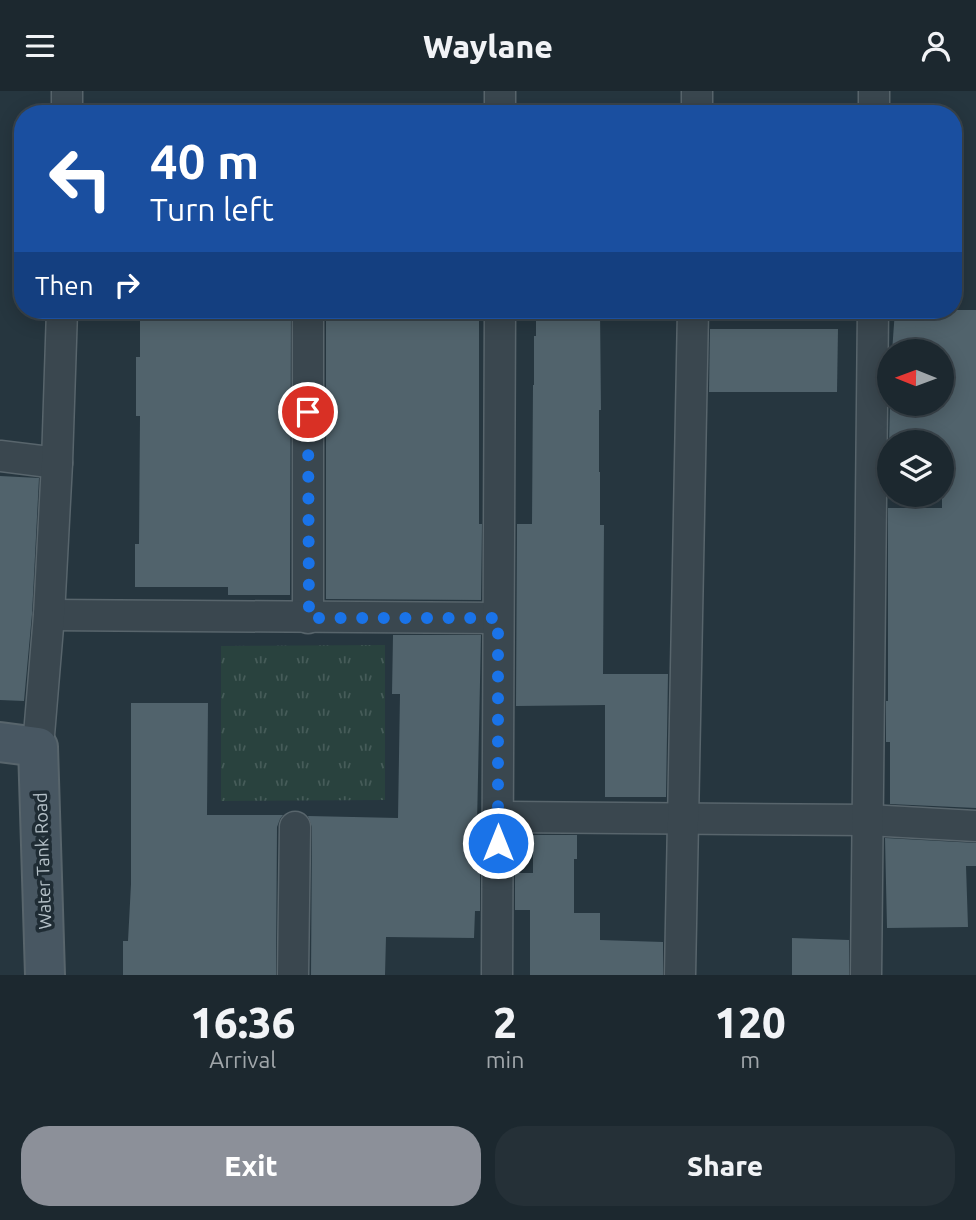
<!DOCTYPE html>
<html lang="en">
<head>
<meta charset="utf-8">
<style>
	body { margin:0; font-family:Ubuntu,sans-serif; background:#253037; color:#f1f3f6; height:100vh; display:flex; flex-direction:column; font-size:26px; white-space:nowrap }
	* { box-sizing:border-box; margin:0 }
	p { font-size:23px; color:#a0a6aa }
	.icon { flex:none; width:38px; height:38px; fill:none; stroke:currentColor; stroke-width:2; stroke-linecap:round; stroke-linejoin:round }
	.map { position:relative; height:884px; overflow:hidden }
	.panel { display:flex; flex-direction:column; background:#1c282f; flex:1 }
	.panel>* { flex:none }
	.guide { position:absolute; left:14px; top:14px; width:948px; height:214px; border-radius:28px; box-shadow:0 4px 18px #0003,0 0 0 2px #3a444b; background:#1a4fa0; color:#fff; overflow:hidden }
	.needle { width:46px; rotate:271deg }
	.fabs { position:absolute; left:877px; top:248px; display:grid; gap:14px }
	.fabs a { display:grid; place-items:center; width:77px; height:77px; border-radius:50%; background:#1c282f; box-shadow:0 4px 18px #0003,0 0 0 2px #3a444b; font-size:35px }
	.pin { position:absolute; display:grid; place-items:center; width:60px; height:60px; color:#fff; margin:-30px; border:4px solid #fff; border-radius:50%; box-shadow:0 2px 7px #0007 }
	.me { position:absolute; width:77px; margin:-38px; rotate:0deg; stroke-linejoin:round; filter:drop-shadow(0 0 5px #0008) }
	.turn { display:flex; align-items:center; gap:24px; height:147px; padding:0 21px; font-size:32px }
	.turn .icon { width:91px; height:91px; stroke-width:2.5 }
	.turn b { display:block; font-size:49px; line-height:60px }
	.then { display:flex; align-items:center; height:66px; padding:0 21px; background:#0003; gap:14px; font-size:26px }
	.eta { display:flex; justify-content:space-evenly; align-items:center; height:119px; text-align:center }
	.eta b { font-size:42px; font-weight:800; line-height:49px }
	.cta { display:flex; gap:14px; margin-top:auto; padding:14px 21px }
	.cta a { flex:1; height:80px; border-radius:28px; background:#8c9099; color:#fff; font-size:28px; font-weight:800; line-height:80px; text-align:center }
	.cta a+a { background:#253037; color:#f1f3f6 }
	header { display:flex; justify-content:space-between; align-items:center; height:91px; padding:0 21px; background:#1c282f; font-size:32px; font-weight:800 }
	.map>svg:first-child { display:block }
	.grass { fill:url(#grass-tufts) }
	.building { fill:#51636c }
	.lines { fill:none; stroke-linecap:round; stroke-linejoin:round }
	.street-casing { stroke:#58656c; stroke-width:33 }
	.secondary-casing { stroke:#58656c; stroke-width:42 }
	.street { stroke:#3a474f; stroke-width:30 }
	.secondary { stroke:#485762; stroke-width:38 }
	.route { stroke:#1a73e8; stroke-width:12; stroke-dasharray:0 21.6 }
	.labels { text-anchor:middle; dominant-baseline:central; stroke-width:7; stroke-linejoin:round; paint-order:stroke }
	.street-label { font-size:18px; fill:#b6c2c9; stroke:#1f2c34 }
</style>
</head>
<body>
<header><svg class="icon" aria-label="menu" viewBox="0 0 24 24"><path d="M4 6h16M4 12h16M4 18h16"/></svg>Waylane<svg class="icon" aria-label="person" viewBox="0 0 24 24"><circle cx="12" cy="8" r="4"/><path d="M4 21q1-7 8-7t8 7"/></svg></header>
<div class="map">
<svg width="976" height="884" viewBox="0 0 976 884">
	<defs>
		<pattern id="grass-tufts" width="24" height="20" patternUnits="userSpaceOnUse" patternTransform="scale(1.75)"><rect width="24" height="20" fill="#29423e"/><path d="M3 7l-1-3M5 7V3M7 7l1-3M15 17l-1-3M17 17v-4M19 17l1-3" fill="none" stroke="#465c59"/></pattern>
	</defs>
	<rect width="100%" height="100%" fill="#26363f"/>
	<!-- grass -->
	<polygon class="grass" points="385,554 385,709 221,710 221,555"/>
	<!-- building -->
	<g class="building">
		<polygon points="140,219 291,219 290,504 228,504 228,496 135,496 135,453 139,453 140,325 136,325 136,266 140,266"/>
		<polygon points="326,219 479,219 479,433 482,433 481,509 326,508"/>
		<polygon points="536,219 600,219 601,319 599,319 599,381 600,381 600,434 604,434 603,583 668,583 666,706 605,706 605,614 516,615 517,433 532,433 533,294 534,294 534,245 536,245"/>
		<polygon points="895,219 976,219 976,717 890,713 890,651 886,651 886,610 888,610 888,417 942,417 942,352 889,352 890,313 942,313 942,261 892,261"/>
		<polygon points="710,238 838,238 837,301 709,301"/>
		<polygon points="0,385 39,387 32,523 24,610 0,609"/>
		<polygon points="393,544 481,544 476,781 480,781 480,820 475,820 474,847 386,846 385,884 311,884 312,736 308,725 398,727 400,603 392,603"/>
		<polygon points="131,612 208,612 207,724 283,724 280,728 277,736 276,884 123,884 123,850 128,850 131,793"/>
		<polygon points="533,744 577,744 577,768 574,768 574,822 600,822 600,849 663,851 663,884 530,884 530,819 515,819 515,782 533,782"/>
		<polygon points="885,747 976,752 976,775 966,775 968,836 887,837"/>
		<polygon points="792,847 849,849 849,884 792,884"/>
	</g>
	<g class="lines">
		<!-- street casing -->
		<g class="street-casing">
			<g id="street">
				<polyline points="500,0 500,23"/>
				<polyline points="67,23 67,0"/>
				<polyline points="697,23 697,0"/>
				<polyline points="874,23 874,0"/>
				<polyline points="308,219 308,527"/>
				<polyline points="0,365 57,372"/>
				<polyline points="49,524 498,527"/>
				<polyline points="38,656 49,524 57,372 62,219"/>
				<polyline points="498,726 868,729 976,735"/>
				<polyline points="293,884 295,736"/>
				<polyline points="497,884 500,219"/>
				<polyline points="680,884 693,219"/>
				<polyline points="866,884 873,219"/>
			</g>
		</g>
		<!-- secondary casing -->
		<g class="secondary-casing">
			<polyline id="secondary" points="0,651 38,656 45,884"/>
		</g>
		<!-- street -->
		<use href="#street" class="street"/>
		<!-- secondary -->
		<use href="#secondary" class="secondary"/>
	</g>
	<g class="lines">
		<!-- route -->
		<polyline class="route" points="308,321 309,527 498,527 498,752"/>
	</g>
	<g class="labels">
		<!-- street labels -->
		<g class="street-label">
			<text transform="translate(42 770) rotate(-92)">Water Tank Road</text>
		</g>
	</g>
</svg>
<div class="fabs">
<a><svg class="needle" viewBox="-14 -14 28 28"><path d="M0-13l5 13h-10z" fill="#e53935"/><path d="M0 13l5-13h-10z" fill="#a0a6aa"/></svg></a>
<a><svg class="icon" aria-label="layers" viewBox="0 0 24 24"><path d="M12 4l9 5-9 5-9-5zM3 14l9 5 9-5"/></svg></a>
</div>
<div class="pin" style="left:308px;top:321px;background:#d93025"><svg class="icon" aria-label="arrive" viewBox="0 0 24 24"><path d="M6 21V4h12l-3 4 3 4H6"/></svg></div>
<svg class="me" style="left:498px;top:752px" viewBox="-20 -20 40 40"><circle r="17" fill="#1a73e8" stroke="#fff" stroke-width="3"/><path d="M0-11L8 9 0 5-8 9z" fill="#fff"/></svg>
<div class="guide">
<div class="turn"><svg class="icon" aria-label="left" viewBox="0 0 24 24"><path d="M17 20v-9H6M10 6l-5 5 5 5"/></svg><div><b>40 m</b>Turn left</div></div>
<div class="then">Then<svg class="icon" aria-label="right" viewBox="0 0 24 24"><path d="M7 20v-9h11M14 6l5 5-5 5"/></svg></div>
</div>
</div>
<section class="panel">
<div class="eta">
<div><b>16:36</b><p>Arrival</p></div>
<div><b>2</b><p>min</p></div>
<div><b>120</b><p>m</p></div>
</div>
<div class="cta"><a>Exit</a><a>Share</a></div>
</section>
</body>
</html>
